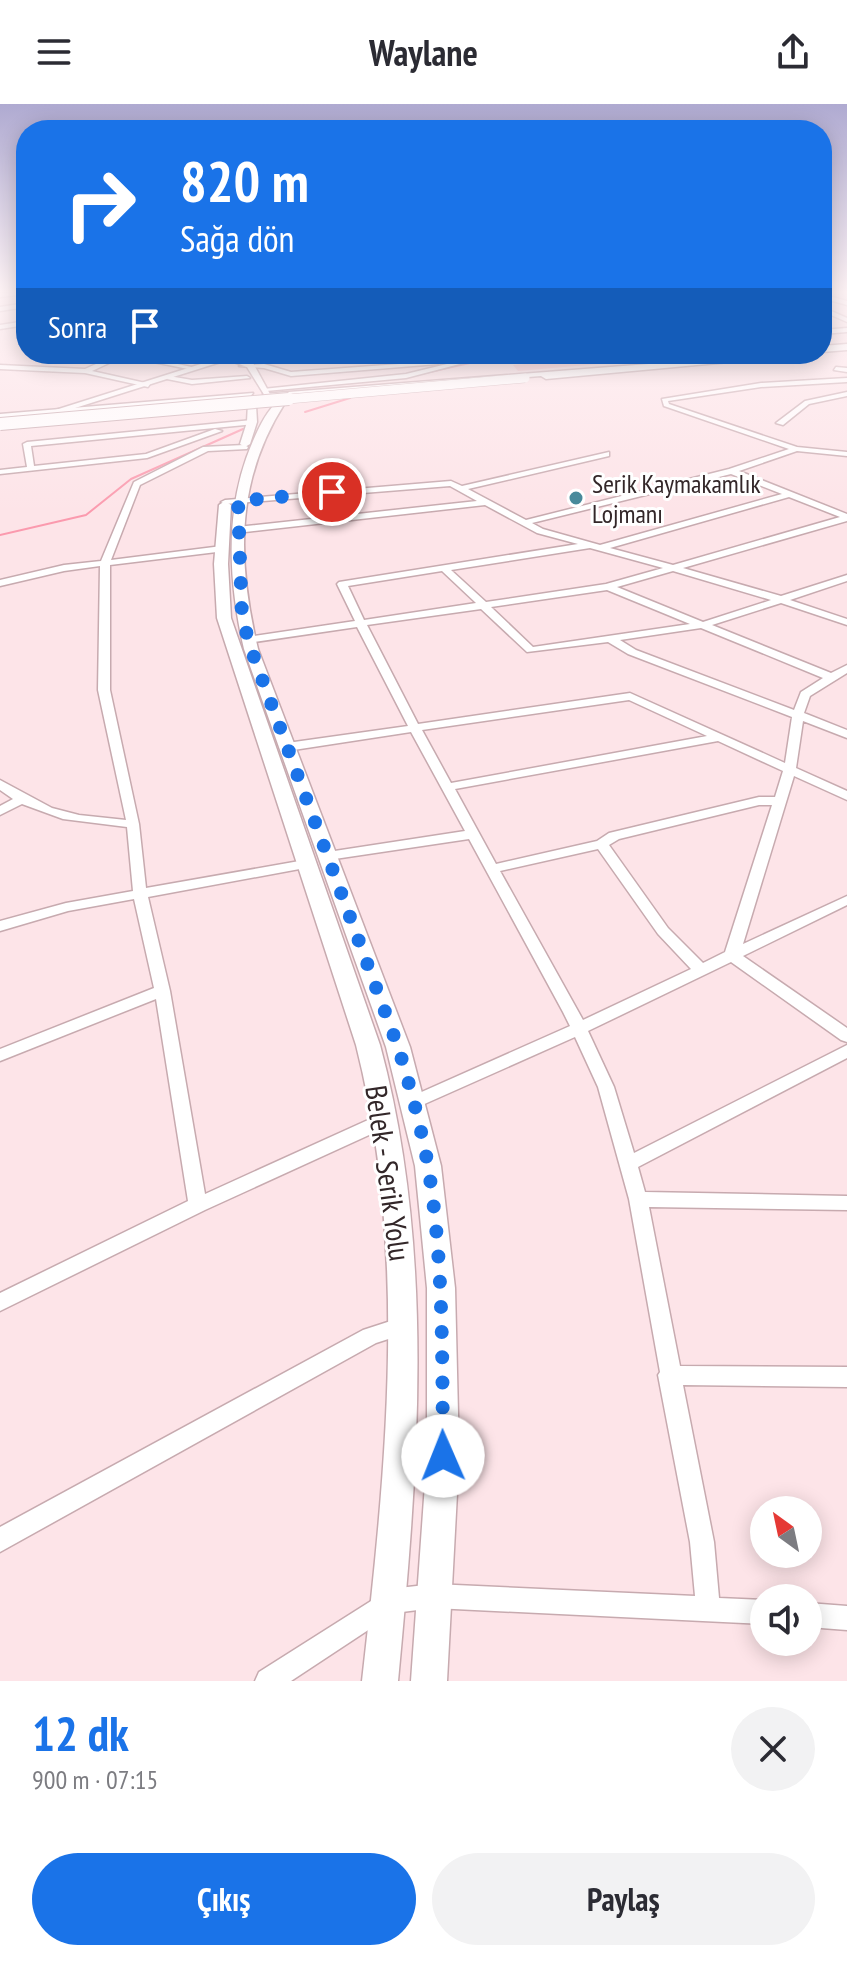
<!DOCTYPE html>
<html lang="tr">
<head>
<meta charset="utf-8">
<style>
	body { margin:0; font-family:"PT Sans Narrow",sans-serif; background:#f2f2f3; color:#2b2b33; height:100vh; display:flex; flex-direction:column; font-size:30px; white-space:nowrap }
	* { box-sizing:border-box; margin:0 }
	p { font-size:26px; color:#7c7c81 }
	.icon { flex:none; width:44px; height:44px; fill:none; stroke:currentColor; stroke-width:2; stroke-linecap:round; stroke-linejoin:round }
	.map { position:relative; height:1577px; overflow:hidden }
	.sheet { display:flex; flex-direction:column; background:#fff; flex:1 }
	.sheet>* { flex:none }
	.top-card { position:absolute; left:16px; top:16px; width:816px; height:244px; border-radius:32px; box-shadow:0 4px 20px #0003; background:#1a73e8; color:#fff; overflow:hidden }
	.needle { width:52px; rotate:327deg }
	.controls { position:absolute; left:750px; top:1392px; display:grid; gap:16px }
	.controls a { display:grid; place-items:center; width:72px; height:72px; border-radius:50%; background:#fff; box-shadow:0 4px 20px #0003; font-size:40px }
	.pin { position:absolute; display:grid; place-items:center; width:68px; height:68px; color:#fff; margin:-34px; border:4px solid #fff; border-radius:50%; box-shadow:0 2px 8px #0007 }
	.me { position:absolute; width:88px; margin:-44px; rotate:359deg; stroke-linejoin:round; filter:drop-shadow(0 0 6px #0008) }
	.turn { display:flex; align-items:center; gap:28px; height:168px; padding:0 32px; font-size:36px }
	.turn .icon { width:104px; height:104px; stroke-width:2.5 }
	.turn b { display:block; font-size:56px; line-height:68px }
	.then { display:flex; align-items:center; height:76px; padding:0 32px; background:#0003; gap:16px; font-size:30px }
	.round { display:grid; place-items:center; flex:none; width:84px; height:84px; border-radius:42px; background:#f2f2f3 }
	.headline { display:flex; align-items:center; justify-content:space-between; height:136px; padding:0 32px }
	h1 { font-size:48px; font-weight:700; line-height:60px; color:#1a73e8 }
	.primary-button { display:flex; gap:16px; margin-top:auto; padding:16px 32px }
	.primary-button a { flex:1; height:92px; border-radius:48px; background:#1a73e8; color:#fff; font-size:32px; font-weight:700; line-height:92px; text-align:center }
	.primary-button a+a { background:#f2f2f3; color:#2b2b33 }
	header { display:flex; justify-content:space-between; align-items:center; height:104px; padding:0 32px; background:#fff; font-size:36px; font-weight:700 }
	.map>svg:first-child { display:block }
	.green { fill:#fbc6cf }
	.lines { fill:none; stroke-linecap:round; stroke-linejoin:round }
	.stream { stroke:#fb9aae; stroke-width:2 }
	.minor-casing { stroke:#c7aaaf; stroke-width:3 }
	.tertiary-casing { stroke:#c7aaaf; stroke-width:3 }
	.secondary-casing { stroke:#c7aaaf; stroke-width:3 }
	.trunk-casing { stroke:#c7aaaf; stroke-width:3 }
	.minor { fill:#fff; fill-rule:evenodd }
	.tertiary { fill:#fff; fill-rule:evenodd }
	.secondary { fill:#fff; fill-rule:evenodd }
	.trunk { fill:#fff; fill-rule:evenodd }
	.trunk-bridge-far1-casing { stroke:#c7aaaf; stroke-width:10; stroke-linecap:butt }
	.trunk-bridge-casing { stroke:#c7aaaf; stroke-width:14; stroke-linecap:butt }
	.trunk-bridge-far1 { stroke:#fff; stroke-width:9 }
	.trunk-bridge { stroke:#fff; stroke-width:12 }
	.route { stroke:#1a73e8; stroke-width:14; stroke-dasharray:0 25.2 }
	.poi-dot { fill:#488a9b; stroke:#fff; stroke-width:3 }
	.labels { text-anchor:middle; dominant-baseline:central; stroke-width:6; stroke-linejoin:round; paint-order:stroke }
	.far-poi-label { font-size:26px; fill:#332729; stroke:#fff; text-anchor:start }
	.street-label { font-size:30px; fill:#332729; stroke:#fff }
</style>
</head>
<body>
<header><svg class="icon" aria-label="menu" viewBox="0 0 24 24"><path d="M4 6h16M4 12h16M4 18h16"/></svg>Waylane<svg class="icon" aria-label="share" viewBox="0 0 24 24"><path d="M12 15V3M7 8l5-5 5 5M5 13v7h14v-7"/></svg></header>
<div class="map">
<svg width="847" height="1577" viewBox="0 0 847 1577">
	<rect width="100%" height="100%" fill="#fde4e8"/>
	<!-- green -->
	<polygon class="green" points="643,250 714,250 518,267 513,261"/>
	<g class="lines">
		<!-- stream -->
		<g class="stream">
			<polyline points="403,274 510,250"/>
			<polyline points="305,308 350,294"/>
			<polyline points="0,431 86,411 131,375 243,325"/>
		</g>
		<!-- minor casing -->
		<g class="minor-casing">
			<g id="minor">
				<polygon points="26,188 26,190 0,193 0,189"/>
				<polygon points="822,190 847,197 847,201 822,194"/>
				<polygon points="26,199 26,203 0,207 0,203"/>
				<polygon points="822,203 847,214 847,218 822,207"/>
				<polygon points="26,217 26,221 0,225 0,221"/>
				<polygon points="847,224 847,228 822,230 822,226"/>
				<polygon points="118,250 132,250 196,264 193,266 124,252 92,267 150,280 148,283 85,269 0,265 0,261 85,265"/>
				<polygon points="215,250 225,250 235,254 232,256"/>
				<polygon points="293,250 316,250 258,257 255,255"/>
				<polygon points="375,250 385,250 405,257 402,259"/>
				<polygon points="488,250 498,250 406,274 266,287 263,285 406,270"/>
				<polygon points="440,257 438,260 291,272 264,264 239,262 264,260 291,268"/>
				<polygon points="836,263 847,264 847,268 834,266"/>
				<polygon points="169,272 192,276 247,272 250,274 192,280 167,275"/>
				<path d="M847,274V278L761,283L668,297L669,300L797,343L847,348V352L797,347L739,367L847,410V417L683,464L781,492L847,471V477L790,496L847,515V521L781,499L712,521L831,569L847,561V569L810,592L804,609L847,626V634L803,617L796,664L847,687V696L794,672L743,840L847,792V801L743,852L847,924V938L841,936L731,858L588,927L614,983L634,1049L847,941V954L638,1063L645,1088L847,1092V1106L649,1103L680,1262L847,1263V1283L683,1281L714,1438L719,1494L764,1496V1520L434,1504L394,1509L291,1577H255L259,1568L390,1485L434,1480L695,1492L690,1438L658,1271L660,1268L629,1095L598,983L575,933L420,1002L414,1004L408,1002L405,998L408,994L570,922L563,908L469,735L328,756L321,752L328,748L465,727L411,628L287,647L281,643L287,639L408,622L357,523L248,539L243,536L248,533L355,517L337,480L339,478L578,440L537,429L485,401L237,429L233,426L237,423L477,397L450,382L225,400L221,398L225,396L451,377L462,382L609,348V352L468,385L526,416L729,365L789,345L664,302L662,295L761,279ZM731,370L782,390L600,441L543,425L532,419ZM789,393L840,413L673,461L610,444ZM590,444L663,464L606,480L486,498L451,466ZM442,467L476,499L364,516L348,482ZM673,467L771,496L703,518L617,483ZM607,486L690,520L533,543L491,503ZM481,505L527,548L608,538L628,550L792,613L785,659L630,589L418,620L367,521ZM701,524L823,574L801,588L794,606L636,546L620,536ZM629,596L707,632L451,679L422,626ZM718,637L783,667L775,693H759L609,729L597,737L496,760L455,685ZM759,701H772L725,848L703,859L668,824L609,741L619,735ZM598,745L658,830L691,865L583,916L500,767Z"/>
				<polygon points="847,288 847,292 809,300 783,321 776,319 805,297"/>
				<polygon points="252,316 255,320 31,342 34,362 146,350 215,325 222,327 147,354 0,370 0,366 27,363 23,340 27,338"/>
				<polygon points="244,341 248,343 247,345 208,347 140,381 111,456 222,442 225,443 225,447 110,461 110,586 139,720 146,784 305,756 312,760 305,764 148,793 170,887 205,1090 379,1011 385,1010 391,1011 394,1016 391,1021 205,1106 0,1207 0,1189 188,1097 156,895 0,957 0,945 154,884 134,795 68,807 0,827 0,817 66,799 133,787 127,723 63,715 22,700 0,711 0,702 13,695 0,686 0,676 52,704 79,711 126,716 98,586 100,462 64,467 0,482 0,476 64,461 101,457 134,378 203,343"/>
				<polygon points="403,1213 410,1216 413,1222 410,1228 376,1239 0,1448 0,1423 363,1226"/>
				<polygon points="808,1499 847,1502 847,1526 808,1523"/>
			</g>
		</g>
		<!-- tertiary casing -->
		<g class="tertiary-casing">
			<polygon id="tertiary" points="223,253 230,255 53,311 46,309"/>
		</g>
		<!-- secondary casing -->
		<g class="secondary-casing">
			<g id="secondary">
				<polygon points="232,251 253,259 271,292 265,292 247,263 229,256"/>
				<path d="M280,296L285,299C235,377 237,457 258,545L410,943L441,1062L455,1184L459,1352L447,1577H411L427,1352V1184L415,1062L386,943L244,545C228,476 224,403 253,337C259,323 268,304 280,296Z"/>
				<polygon points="248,299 256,301 257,318 250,340 245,343 240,340 247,318"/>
				<path d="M225,397L231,401L228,460L231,514L380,941C436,1149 418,1365 398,1577H362C386,1366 409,1150 356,941L217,514L214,460L219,401Z"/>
			</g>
		</g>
		<!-- trunk casing -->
		<g class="trunk-casing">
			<g id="trunk">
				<polygon points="847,240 847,246 822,248 822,242"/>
				<polygon points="776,250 816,250 546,275 541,272 268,293 263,290"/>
				<polygon points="253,289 249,294 0,316 0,310"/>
			</g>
		</g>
		<!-- minor -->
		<use href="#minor" class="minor"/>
		<!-- tertiary -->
		<use href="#tertiary" class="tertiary"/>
		<!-- secondary -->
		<use href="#secondary" class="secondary"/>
		<!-- trunk -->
		<use href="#trunk" class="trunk"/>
		<!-- trunk-bridge-far1 casing -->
		<g class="trunk-bridge-far1-casing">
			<polyline id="trunk-bridge-far1" points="266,297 525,274"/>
		</g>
		<!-- trunk-bridge casing -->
		<g class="trunk-bridge-casing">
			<polyline id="trunk-bridge" points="0,320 289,295"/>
		</g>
		<!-- trunk-bridge-far1 -->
		<use href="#trunk-bridge-far1" class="trunk-bridge-far1"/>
		<!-- trunk-bridge -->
		<use href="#trunk-bridge" class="trunk-bridge"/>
	</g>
	<!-- sky -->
	<linearGradient id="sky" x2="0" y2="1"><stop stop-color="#afaad1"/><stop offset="0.46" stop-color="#fef3f5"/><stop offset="1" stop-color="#fef3f5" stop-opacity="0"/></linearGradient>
	<rect width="847" height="408" fill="url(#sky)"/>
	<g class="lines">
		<!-- route -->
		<path class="route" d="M332,388L238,397L242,513L251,545L398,943C410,982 421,1022 428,1062C444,1158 442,1255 443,1352"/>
	</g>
	<!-- markers -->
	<circle class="poi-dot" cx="576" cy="394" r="8"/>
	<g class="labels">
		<!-- far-poi labels -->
		<g class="far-poi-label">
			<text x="592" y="379">Serik Kaymakamlık<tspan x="592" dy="30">Lojmanı</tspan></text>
		</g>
		<!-- street labels -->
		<g class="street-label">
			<text transform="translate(389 1069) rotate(82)">Belek - Serik Yolu</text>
		</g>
	</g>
</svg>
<div class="controls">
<a><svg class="needle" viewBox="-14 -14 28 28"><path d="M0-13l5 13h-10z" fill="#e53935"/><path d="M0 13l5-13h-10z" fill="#7c7c81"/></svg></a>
<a><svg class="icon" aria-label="sound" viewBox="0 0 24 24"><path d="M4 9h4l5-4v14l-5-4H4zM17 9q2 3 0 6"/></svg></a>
</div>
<div class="pin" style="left:332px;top:388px;background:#d93025"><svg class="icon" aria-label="arrive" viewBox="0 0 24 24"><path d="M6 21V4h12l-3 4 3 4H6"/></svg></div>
<svg class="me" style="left:443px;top:1352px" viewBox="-20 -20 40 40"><circle r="19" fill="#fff"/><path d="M0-13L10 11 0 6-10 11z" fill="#1a73e8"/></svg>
<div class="top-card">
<div class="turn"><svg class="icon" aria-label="right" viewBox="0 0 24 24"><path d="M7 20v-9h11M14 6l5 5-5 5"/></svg><div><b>820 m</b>Sağa dön</div></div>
<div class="then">Sonra<svg class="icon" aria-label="arrive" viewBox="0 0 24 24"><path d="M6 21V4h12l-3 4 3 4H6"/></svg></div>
</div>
</div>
<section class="sheet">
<div class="headline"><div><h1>12 dk</h1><p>900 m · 07:15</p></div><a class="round"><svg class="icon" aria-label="close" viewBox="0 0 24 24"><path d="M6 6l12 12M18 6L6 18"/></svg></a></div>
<div class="primary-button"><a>Çıkış</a><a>Paylaş</a></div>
</section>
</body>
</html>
